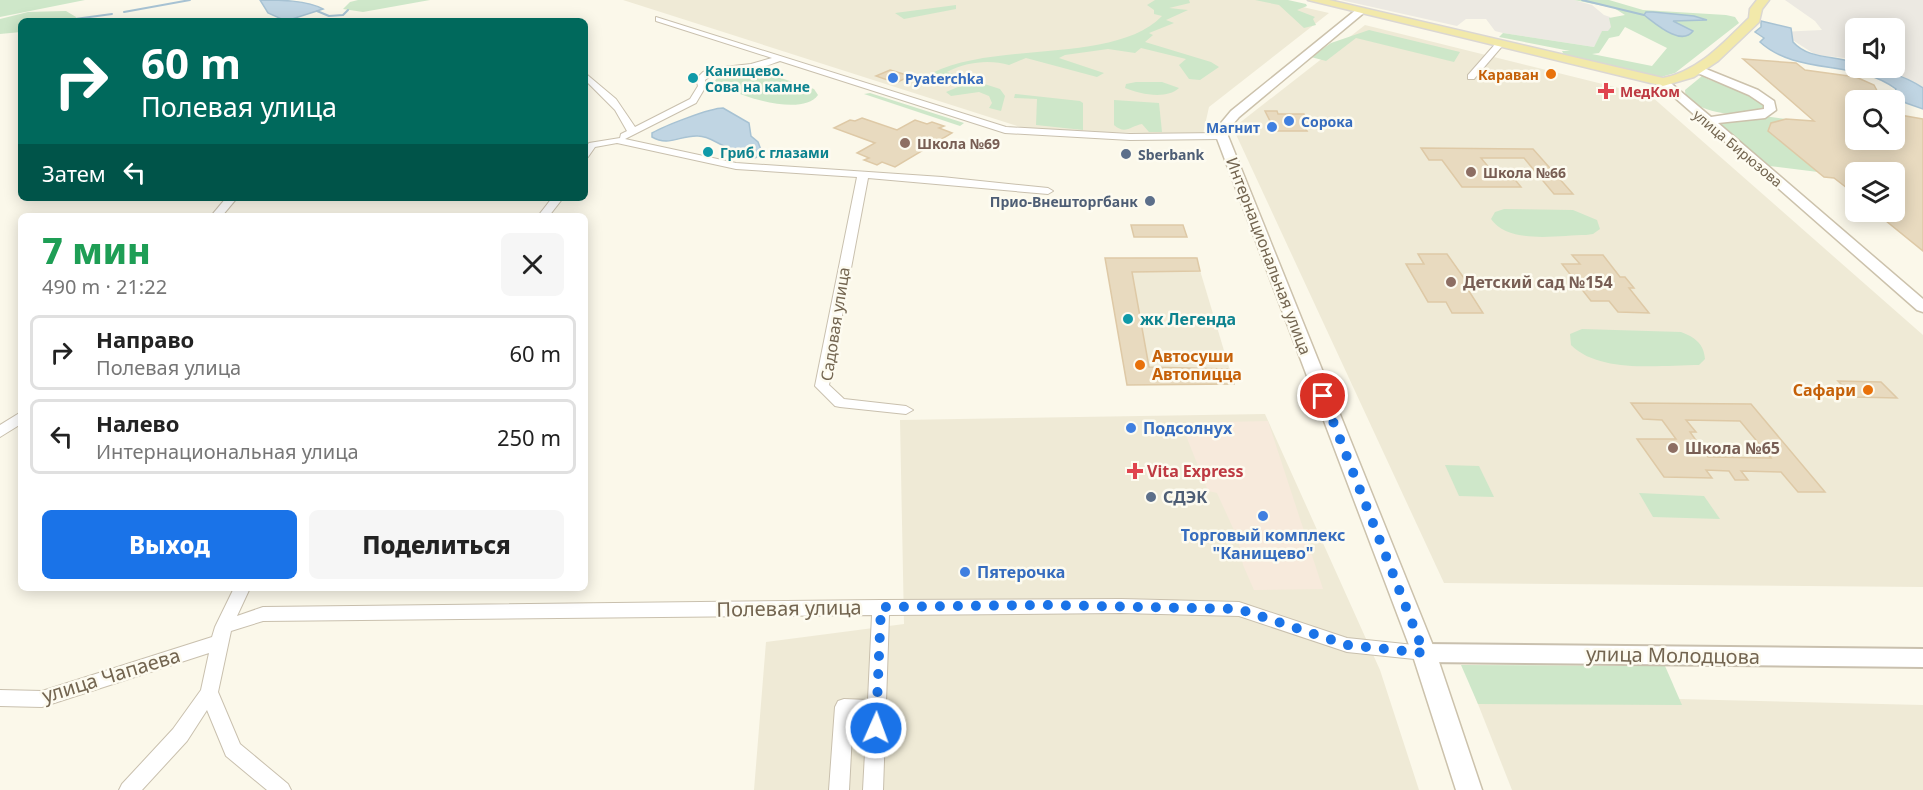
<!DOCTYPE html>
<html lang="ru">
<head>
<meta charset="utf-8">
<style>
	body { margin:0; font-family:"Noto Sans",sans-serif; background:#f6f6f6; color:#222; height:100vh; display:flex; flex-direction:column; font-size:22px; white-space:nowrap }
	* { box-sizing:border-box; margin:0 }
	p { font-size:20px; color:#767676 }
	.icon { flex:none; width:33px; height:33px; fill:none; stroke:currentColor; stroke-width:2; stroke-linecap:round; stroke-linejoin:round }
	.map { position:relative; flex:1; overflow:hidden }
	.drawer { position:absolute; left:18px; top:213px; width:570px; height:378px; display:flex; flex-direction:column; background:#fff; border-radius:9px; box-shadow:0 3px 15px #0003 }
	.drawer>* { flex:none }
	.banner { position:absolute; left:18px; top:18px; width:570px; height:183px; border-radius:9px; box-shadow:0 3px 15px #0003; background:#00695c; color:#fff; overflow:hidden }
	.buttons { position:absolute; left:1845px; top:18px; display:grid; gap:12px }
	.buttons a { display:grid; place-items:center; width:60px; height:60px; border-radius:9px; background:#fff; box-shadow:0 3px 15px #0003; font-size:30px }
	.pin { position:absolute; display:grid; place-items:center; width:51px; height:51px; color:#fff; margin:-26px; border:3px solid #fff; border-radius:50%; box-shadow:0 2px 6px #0007 }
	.me { position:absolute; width:66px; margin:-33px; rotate:2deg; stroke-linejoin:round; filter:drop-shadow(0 0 4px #0008) }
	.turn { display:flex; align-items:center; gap:21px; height:126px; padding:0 24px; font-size:27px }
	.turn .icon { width:78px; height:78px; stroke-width:2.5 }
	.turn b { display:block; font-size:42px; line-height:51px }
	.then { display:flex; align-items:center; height:57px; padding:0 24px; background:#0003; gap:12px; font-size:22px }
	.round { display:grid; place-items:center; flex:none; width:63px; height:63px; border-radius:9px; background:#f6f6f6 }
	.head { display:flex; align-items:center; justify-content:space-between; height:102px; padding:0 24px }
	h1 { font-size:36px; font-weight:800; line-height:45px; color:#1e9e55 }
	.button { display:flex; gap:12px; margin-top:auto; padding:12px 24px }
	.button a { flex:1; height:69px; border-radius:9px; background:#1a73e8; color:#fff; font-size:24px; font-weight:800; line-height:69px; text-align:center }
	.button a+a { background:#f6f6f6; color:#222 }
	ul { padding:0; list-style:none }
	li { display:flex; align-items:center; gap:18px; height:75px; margin:0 12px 9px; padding:0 12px; border:3px solid #e0e0e0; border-radius:9px }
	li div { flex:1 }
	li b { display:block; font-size:22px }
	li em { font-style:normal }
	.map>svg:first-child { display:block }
	.residential { fill:#efead6 }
	.commercial { fill:#f7eadc }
	.industrial { fill:#ece9e2 }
	.green { fill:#cee7c9; fill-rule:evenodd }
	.water { fill:#c0d5e3; stroke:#a7c2d3; stroke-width:1.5 }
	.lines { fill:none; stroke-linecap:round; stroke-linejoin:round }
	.stream { stroke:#a7c2d3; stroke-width:2 }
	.building { fill:#e8dabf; stroke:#dec9a6; stroke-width:1.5; fill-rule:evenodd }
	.minor-casing { stroke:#c9c0ae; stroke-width:2 }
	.tertiary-casing { stroke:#c9c0ae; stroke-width:4 }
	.secondary-casing { stroke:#ccc2ac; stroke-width:3 }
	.primary-casing { stroke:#dbd7d2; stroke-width:3 }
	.minor { fill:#fff; fill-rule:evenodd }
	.tertiary { fill:#fff; fill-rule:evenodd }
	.secondary { fill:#fff; fill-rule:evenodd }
	.primary { fill:#f2e9aa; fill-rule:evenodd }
	.route { stroke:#1a73e8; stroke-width:10; stroke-dasharray:0 18 }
	.food-dot { fill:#e8710a; stroke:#fdfbf0; stroke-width:2 }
	.culture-dot { fill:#0f9aa8; stroke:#fdfbf0; stroke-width:2 }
	.shop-dot { fill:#3f7fe0; stroke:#fdfbf0; stroke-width:2 }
	.health-dot { fill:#e0444e; stroke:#fdfbf0; stroke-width:2 }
	.education-dot { fill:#8d6e63; stroke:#fdfbf0; stroke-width:2 }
	.service-dot { fill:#5c6f8a; stroke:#fdfbf0; stroke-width:2 }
	.labels { text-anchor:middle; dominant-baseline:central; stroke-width:5; stroke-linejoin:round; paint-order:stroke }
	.far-culture-label { font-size:14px; font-weight:bold; fill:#0d838f; stroke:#fdfbf0; text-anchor:start }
	.far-food-label { font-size:14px; font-weight:bold; fill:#c56008; stroke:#fdfbf0; text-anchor:end }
	.far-shop-label { font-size:14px; font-weight:bold; fill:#366cbe; stroke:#fdfbf0; text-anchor:start }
	.far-health-label { font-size:14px; font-weight:bold; fill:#be3a42; stroke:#fdfbf0; text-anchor:start }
	.far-education-label { font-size:14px; font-weight:bold; fill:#785e54; stroke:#fdfbf0; text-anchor:start }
	.far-street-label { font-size:14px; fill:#736550; stroke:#fdfbf0 }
	.far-service-label { font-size:14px; font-weight:bold; fill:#4e5e75; stroke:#fdfbf0; text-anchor:start }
	.street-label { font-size:16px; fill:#736550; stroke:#fdfbf0 }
	.education-label { font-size:16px; font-weight:bold; fill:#785e54; stroke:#fdfbf0; text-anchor:start }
	.culture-label { font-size:16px; font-weight:bold; fill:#0d838f; stroke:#fdfbf0; text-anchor:start }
	.food-label { font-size:16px; font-weight:bold; fill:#c56008; stroke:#fdfbf0; text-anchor:start }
	.shop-label { font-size:16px; font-weight:bold; fill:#366cbe; stroke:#fdfbf0; text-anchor:start }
	.health-label { font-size:16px; font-weight:bold; fill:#be3a42; stroke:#fdfbf0; text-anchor:start }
	.service-label { font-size:16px; font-weight:bold; fill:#4e5e75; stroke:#fdfbf0; text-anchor:start }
	.near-street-label { font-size:20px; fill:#736550; stroke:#fdfbf0 }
</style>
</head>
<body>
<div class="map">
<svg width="1923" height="790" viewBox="0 0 1923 790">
	<rect width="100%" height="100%" fill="#fbf8ea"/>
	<!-- residential -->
	<g class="residential">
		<polygon points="623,0 1272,0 1329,13 1209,107 1203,134 1033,131"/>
		<polygon points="1365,25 1651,96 1923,335 1923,587 1444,583 1233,128"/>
		<polygon points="1196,257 1234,384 1127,385 1105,258"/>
		<polygon points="1265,414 1380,670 1419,790 754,790 766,642 904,624 900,420"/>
		<polygon points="1474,694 1923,705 1923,790 1512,790"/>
	</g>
	<!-- commercial -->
	<polygon class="commercial" points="1268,421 1323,589 1254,590 1243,565 1238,539 1217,493 1208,491 1181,423"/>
	<!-- industrial -->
	<g class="industrial">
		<polygon points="1341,0 1574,0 1592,5 1604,15 1610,17 1612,26 1608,32 1602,32 1594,47 1503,33 1495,31 1486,19 1466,19 1457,26"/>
		<polygon points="1785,0 1923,0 1923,98 1876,68 1894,68 1894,28 1856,28 1855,59 1816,55 1780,32 1822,30 1815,21"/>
	</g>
	<!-- green -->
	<g class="green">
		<polygon points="0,0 85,0 0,17"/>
		<polygon points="358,0 430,0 363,12 343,9 350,2"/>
		<path d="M1155,0H1189L1190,3L1169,8L1188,10L1166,20L1174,23L1149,33L1153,35L1145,42L1211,62L1219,67L1200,80L1189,79L1179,65L1186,59L1141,48L1135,53L1108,49L1065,55L1059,58L1104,73L1097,77L1026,58L1009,65C990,59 965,62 947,72L1000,89L1005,96L1001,111L989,108L992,103L989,96L979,92L951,96L946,92L970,82L932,73C996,41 1116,64 1162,16L1154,14V10L1147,5Z"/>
		<polygon points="1255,0 1288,0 1306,4 1307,6 1297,10 1315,17 1313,19 1316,25 1304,28 1279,5"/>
		<path d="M1574,0H1609L1643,10L1726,15L1735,17L1739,23L1675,73L1661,77L1564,55L1562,51H1570L1499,37L1503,33L1594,47L1602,31H1608L1611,27L1609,18L1625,15L1614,8ZM1625,27L1667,48L1652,66L1592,54L1599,53L1609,38L1619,36Z"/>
		<polygon points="956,5 956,9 904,19 895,13"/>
		<polygon points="66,11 76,17 75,21 21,21 21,32 0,34 0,19 28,12"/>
		<polygon points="1369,30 1460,52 1454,62 1356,38 1326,61 1311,57 1331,43"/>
		<path d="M751,68L814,89L818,95C802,118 732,95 715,81L720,72L730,69Z"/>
		<path d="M1702,76C1720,87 1754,87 1764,107L1762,111C1753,112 1743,114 1733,114C1720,114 1684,106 1685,90Z"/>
		<path d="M1136,82H1162L1179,88C1166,100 1140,94 1125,88L1126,84Z"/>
		<polygon points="870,93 964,123 960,126 864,94"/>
		<polygon points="1015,94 1080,101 1083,103 1083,130 1036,125 1037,99 1014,98"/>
		<path d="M1114,100L1159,103L1162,132H1149L1142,124C1131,126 1125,135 1114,125Z"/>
		<polygon points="1764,116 1786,119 1771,123 1768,131 1818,172 1753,164 1708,122 1741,121"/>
		<path d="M1504,209L1573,210L1597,220L1600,229L1593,234L1586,235C1559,235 1509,245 1491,219L1495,212Z"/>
		<path d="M1582,329L1681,332C1694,337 1704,343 1705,359L1699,365C1661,365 1600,374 1571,345L1570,334Z"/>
		<polygon points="1445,465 1479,466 1494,497 1459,496"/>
		<polygon points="1639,493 1704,496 1720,519 1653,517"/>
		<polygon points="1461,665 1665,666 1682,705 1478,704"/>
	</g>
	<!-- water -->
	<g class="water">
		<path d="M260,0C279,0 307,0 323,9L286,21L268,13Z"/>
		<path d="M1653,12L1694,16L1707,20L1673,21L1693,31C1681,47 1655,23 1644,15L1646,12Z"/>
		<path d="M1761,21L1791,28L1793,42C1809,60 1835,55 1855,63L1856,68C1879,68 1904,75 1923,88V109L1906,103L1894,94L1896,89C1857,59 1797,76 1760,42L1764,38L1755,32L1761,27Z"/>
		<path d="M723,108L749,123L751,136L758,142L763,155C752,160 730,161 722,152L724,146C715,142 708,136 698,136C680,135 669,147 652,137V133C664,126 710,108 723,108Z"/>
	</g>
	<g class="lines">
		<!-- stream -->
		<g class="stream">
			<polyline points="1582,0 1644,15"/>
			<polyline points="317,11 329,16 343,15 348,10"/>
			<polyline points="124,12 190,0"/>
			<polyline points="75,19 112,14"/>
		</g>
	</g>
	<!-- building -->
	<g class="building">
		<polygon points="1743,59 1796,63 1805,70 1856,77 1874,85 1882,100 1856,100 1856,140 1894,140 1894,114 1923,119 1923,251 1875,212 1894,212 1894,172 1856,172 1856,195 1834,178 1824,177 1768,131 1771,123 1786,119 1814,121"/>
		<polygon points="890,70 910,76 896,83 876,76"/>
		<polygon points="1265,111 1277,111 1278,114 1304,114 1311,128 1305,128 1307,131 1275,131"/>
		<polygon points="862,118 897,130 915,120 927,124 932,122 944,126 939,128 952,133 895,167 882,162 877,165 864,160 869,158 857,153 875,143 834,128 850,120 855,121"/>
		<polygon points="1421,148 1533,149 1573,194 1554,194 1524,158 1481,158 1496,176 1512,176 1521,187 1462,187 1442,160 1429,160"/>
		<polygon points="1131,225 1183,225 1187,237 1134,237"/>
		<polygon points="1418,254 1447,254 1471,288 1467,288 1483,313 1452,313 1446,302 1428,302 1406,264 1424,264"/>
		<polygon points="1572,255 1603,255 1620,277 1625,277 1634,288 1629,288 1649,313 1618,312 1609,301 1591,301 1562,264 1580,264"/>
		<polygon points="1105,258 1197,258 1200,271 1132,272 1149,367 1229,369 1234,384 1127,385"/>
		<polygon points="1838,381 1881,382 1897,398 1854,397"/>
		<path d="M1631,403L1751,404L1825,492H1798L1781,472L1741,471L1748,480H1735L1729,471L1706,470L1712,478L1664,477L1637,439H1676L1662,420L1643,419ZM1686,420L1740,421L1771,458L1708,457L1690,432H1696Z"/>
	</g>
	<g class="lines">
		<!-- minor casing -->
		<g class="minor-casing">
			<g id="minor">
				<path d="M656,17L1006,127L1130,134L1222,133L1227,136L1222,139L1130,140L1005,133L780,61C771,64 762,68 752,69C735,72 719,68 705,80L706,86L696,103L625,139L736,163L942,177L1048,188L1053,191L1048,194L868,178L829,385L844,399L906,406L913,410L906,414L840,407L835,406L815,386L857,177L736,169L617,143L595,147L588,157L585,158V148L589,143L620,138L621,134L627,131L615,110L585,80V73L616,99L635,127L690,99L698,86L696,79L703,72L715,68L751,64L772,58L656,21Z"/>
				<polygon points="1497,42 1504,44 1474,79 1468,79 1468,75"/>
				<polygon points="226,198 237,198 222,216 211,216"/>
				<polygon points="552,198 563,198 549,216 538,216"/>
				<polygon points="21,412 21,424 0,437 0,425"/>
				<polygon points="234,588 250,588 237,616 263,607 881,600 1121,599 1239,602 1347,638 1424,646 1430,648 1433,653 1430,658 1424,660 1347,652 1239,616 1121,613 889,615 883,790 863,790 867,716 853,715 849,790 829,790 835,707 838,701 844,699 868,700 872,615 263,621 231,631 218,692 240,744 288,784 291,790 267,790 226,756 207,710 187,741 142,790 119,790 122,784 173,729 201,690 209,653 42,707 0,706 0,690 42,691 212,637 215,627"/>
			</g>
		</g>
		<!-- tertiary casing -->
		<g class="tertiary-casing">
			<polygon id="tertiary" points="1424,644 1923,649 1923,667 1424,662 1416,659 1413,653 1416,647"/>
		</g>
		<!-- secondary casing -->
		<g class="secondary-casing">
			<g id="secondary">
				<polygon points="1357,9 1366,11 1239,117 1228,130 1228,136 1436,653 1482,790 1456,790 1412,653 1216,136 1216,129 1231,111"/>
				<polygon points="1693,67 1701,67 1758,90 1774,101 1776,110 1765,118 1718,123 1923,299 1923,312 1917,310 1657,82 1667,80 1711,117 1764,109 1764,105 1749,95 1693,71"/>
			</g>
		</g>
		<!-- primary casing -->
		<g class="primary-casing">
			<path id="primary" d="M1308,0H1329L1663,78C1699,71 1724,42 1749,18L1750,9L1757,0H1769L1762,9L1759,22L1718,61L1694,77L1663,86Z"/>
		</g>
		<!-- minor -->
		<use href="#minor" class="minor"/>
		<!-- tertiary -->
		<use href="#tertiary" class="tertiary"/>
		<!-- secondary -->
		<use href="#secondary" class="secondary"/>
		<!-- primary -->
		<use href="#primary" class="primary"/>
	</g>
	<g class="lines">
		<!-- route -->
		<polyline class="route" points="876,728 881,607 1045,605 1239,609 1347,645 1424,653 1323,396"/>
	</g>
	<!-- markers -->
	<g class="food-dot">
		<circle cx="1551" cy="74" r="6"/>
		<circle cx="1140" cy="365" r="6"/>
		<circle cx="1868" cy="390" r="6"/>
	</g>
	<g class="culture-dot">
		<circle cx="693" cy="78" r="6"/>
		<circle cx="708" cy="152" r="6"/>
		<circle cx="1128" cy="319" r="6"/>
	</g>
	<g class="shop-dot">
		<circle cx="893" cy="78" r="6"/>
		<circle cx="1289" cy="121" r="6"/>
		<circle cx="1272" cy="127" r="6"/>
		<circle cx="1131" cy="428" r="6"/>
		<circle cx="1263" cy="516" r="6"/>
		<circle cx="965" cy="572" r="6"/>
	</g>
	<g class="health-dot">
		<path d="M1603 82h6v6h6v6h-6v6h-6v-6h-6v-6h6z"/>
		<path d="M1132 462h6v6h6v6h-6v6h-6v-6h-6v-6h6z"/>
	</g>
	<g class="education-dot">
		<circle cx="905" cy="143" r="6"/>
		<circle cx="1471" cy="172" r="6"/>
		<circle cx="1451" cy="282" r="6"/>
		<circle cx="1673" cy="448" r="6"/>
	</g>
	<g class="service-dot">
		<circle cx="1126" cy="154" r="6"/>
		<circle cx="1150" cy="201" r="6"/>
		<circle cx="1151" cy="497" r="6"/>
	</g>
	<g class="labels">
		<!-- far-culture labels -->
		<g class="far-culture-label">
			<text x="705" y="70">Канищево.<tspan x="705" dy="16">Сова на камне</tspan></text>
			<text x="720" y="152">Гриб с глазами</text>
		</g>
		<!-- far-food labels -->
		<g class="far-food-label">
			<text x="1539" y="74">Караван</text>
		</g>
		<!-- far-shop labels -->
		<g class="far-shop-label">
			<text x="905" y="78">Pyaterchka</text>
			<text x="1301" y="121">Сорока</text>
			<text x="1260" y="127" text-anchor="end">Магнит</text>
		</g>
		<!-- far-health labels -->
		<g class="far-health-label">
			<text x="1620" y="91">МедКом</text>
		</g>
		<!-- far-education labels -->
		<g class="far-education-label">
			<text x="917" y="143">Школа №69</text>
			<text x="1483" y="172">Школа №66</text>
		</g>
		<!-- far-street labels -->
		<g class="far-street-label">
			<text transform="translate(1738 148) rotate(40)">улица Бирюзова</text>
		</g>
		<!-- far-service labels -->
		<g class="far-service-label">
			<text x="1138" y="154">Sberbank</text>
			<text x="1138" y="201" text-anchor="end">Прио-Внешторгбанк</text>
		</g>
		<!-- street labels -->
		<g class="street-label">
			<text transform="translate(1269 256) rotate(69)">Интернациональная улица</text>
			<text transform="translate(835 324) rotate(-81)">Садовая улица</text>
		</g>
		<!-- education labels -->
		<g class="education-label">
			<text x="1463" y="282">Детский сад №154</text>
			<text x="1685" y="448">Школа №65</text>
		</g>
		<!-- culture labels -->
		<g class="culture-label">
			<text x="1140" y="319">жк Легенда</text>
		</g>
		<!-- food labels -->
		<g class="food-label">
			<text x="1152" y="356">Автосуши<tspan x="1152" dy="18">Автопицца</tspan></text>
			<text x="1856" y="390" text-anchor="end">Сафари</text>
		</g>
		<!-- shop labels -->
		<g class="shop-label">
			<text x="1143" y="428">Подсолнух</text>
			<text x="1263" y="535" text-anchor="middle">Торговый комплекс<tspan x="1263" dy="18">"Канищево"</tspan></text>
			<text x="977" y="572">Пятерочка</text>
		</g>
		<!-- health labels -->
		<g class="health-label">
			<text x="1147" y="471">Vita Express</text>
		</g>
		<!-- service labels -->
		<g class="service-label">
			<text x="1163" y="497">СДЭК</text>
		</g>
		<!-- near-street labels -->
		<g class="near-street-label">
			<text transform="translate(789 608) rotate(-1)">Полевая улица</text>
			<text transform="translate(1673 655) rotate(1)">улица Молодцова</text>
			<text transform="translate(111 675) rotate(-17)">улица Чапаева</text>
		</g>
	</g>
</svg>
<div class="buttons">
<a><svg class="icon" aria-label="sound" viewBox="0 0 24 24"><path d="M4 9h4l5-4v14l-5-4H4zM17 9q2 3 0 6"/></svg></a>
<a><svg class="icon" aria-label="search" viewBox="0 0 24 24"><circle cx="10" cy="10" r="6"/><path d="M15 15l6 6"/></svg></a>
<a><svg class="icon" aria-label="layers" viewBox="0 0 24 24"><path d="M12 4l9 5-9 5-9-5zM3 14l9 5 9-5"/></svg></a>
</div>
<div class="pin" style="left:1323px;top:396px;background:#d93025"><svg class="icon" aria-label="arrive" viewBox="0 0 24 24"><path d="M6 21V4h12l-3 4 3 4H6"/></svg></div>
<svg class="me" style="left:876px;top:728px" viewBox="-20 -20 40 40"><circle r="17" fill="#1a73e8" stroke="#fff" stroke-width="3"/><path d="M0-11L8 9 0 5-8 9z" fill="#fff"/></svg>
<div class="banner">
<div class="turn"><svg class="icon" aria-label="right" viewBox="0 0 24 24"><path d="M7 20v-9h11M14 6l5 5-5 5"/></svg><div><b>60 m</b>Полевая улица</div></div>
<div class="then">Затем<svg class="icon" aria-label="left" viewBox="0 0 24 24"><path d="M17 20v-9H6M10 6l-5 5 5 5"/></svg></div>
</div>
<section class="drawer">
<div class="head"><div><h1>7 мин</h1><p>490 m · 21:22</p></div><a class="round"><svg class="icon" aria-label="close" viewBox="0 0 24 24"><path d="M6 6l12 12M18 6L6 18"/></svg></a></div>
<ul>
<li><svg class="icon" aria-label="right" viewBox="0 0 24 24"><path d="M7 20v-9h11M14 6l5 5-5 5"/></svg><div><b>Направо</b><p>Полевая улица</p></div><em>60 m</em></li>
<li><svg class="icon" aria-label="left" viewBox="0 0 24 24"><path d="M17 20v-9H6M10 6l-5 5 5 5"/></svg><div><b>Налево</b><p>Интернациональная улица</p></div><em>250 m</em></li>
</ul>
<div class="button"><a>Выход</a><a>Поделиться</a></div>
</section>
</div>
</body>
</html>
